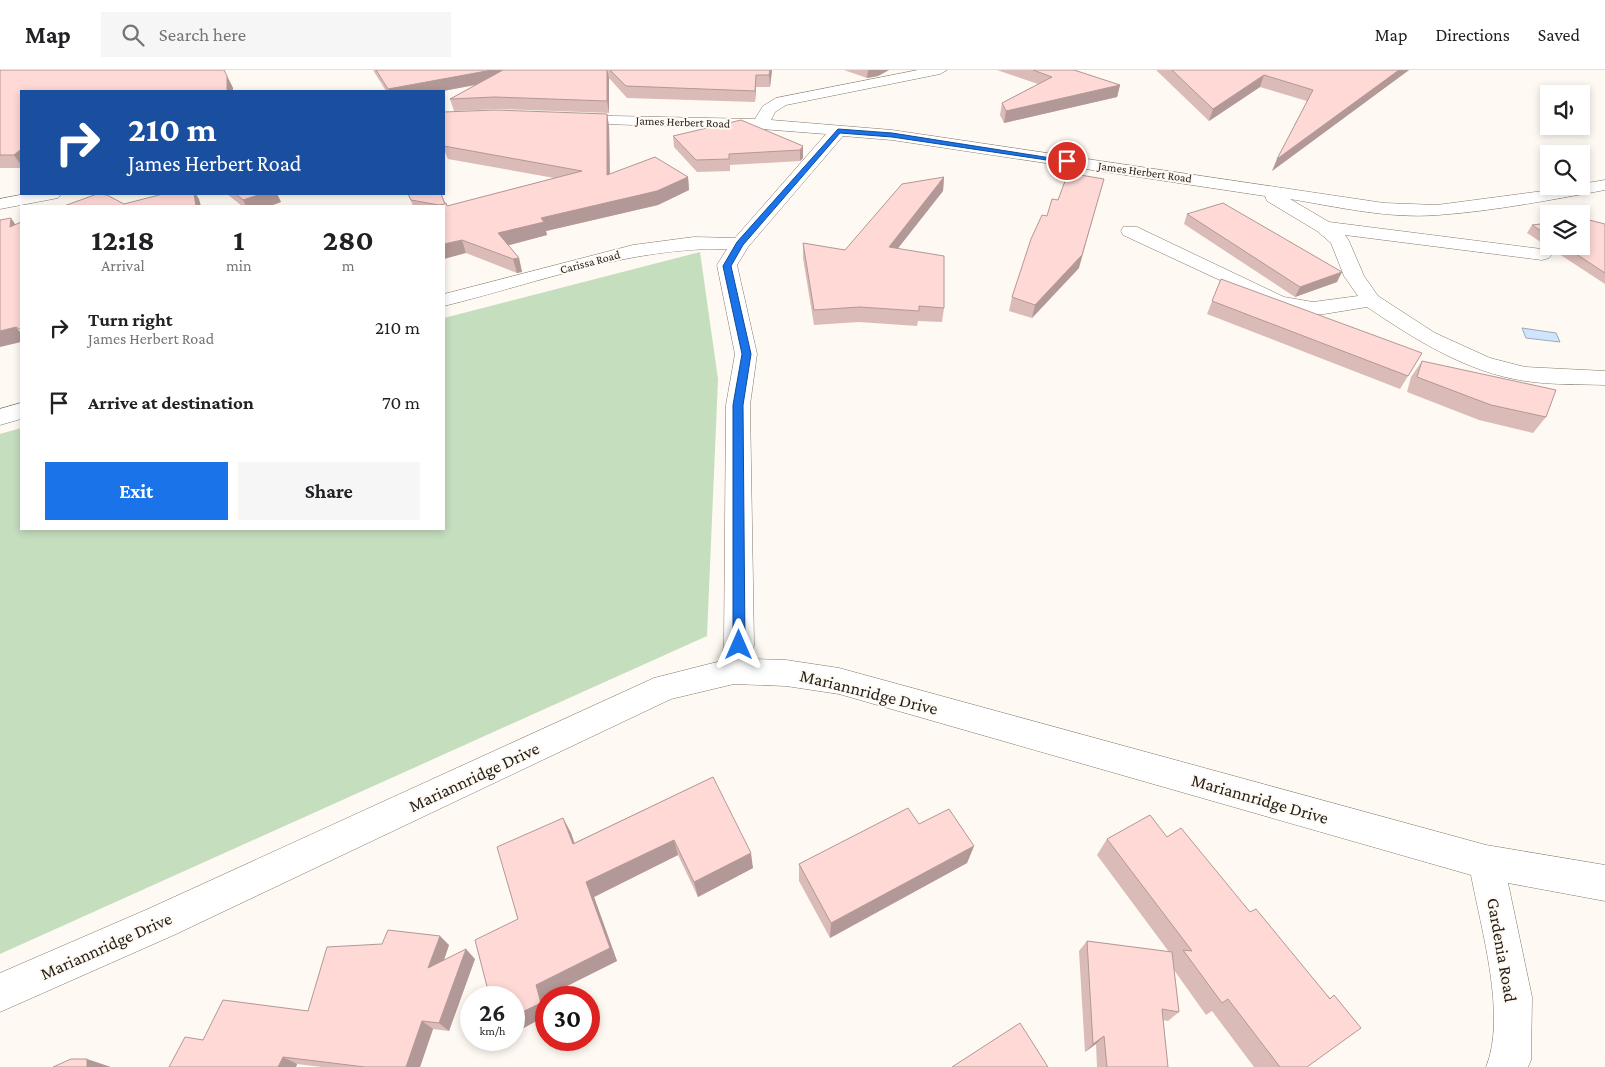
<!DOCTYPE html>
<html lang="en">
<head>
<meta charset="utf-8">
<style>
	body { margin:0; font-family:"Crimson Pro",serif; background:#f6f6f6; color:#202124; height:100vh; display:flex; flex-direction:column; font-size:19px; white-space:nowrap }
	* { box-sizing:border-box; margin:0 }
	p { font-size:16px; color:#757577 }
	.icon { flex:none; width:28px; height:28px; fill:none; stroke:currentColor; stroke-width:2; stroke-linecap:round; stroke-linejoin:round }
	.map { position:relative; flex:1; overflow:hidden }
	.panel { position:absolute; left:20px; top:135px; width:425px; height:325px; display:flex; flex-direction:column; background:#fff; border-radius:0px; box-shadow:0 2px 8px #0003 }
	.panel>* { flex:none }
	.guide { position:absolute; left:20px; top:20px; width:425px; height:105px; border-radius:0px; box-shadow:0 2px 8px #0003; background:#1a4fa0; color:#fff; overflow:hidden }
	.fabs { position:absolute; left:1540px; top:15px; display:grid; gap:10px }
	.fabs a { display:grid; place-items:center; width:50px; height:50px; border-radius:0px; background:#fff; box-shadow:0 2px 8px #0003; font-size:25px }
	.speed { position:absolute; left:460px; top:916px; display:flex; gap:10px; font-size:25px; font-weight:700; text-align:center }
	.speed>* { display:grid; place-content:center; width:65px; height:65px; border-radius:50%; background:#fff; box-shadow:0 2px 8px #0003; line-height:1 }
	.speed small { font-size:12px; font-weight:400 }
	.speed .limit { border:8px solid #d22; background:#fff; color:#111 }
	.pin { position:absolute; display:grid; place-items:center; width:42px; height:42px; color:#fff; margin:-21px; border:2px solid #fff; border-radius:50%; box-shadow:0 1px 5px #0007 }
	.me { position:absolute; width:55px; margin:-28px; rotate:0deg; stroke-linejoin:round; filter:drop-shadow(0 0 4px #0008) }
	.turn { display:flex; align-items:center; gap:18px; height:105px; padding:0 25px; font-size:22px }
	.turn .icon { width:65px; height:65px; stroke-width:2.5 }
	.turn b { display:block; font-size:35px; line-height:42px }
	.eta { display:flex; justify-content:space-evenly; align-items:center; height:85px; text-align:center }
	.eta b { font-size:30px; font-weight:700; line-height:35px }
	.button { display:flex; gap:10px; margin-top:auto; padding:10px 25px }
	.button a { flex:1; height:58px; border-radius:0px; background:#1a73e8; color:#fff; font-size:20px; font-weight:700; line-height:58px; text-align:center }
	.button a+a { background:#f6f6f6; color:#202124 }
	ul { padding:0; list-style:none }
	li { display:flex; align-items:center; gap:15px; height:75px; padding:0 25px }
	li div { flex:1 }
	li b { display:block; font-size:19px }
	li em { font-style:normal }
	header { display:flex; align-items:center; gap:30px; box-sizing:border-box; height:70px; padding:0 25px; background:#fff; border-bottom:1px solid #e0e0e0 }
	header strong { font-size:24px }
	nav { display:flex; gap:28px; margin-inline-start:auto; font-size:18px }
	.search { width:350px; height:45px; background:#f6f6f6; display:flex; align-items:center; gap:12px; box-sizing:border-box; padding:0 18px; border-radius:0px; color:#757577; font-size:19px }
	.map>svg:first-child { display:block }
	.green { fill:#c5debe }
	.water { fill:#cfe5fe; stroke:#9caab9 }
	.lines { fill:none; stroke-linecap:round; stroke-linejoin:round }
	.minor-casing { stroke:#847869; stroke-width:1 }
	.minor { fill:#fff; fill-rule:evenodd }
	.wall { fill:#dabbb8 }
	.shaded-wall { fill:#b29896 }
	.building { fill:#fed9d6; stroke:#b29896 }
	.route { fill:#1a73e8; stroke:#114b97 }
	.labels { text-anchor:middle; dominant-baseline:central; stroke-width:4; stroke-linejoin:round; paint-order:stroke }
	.far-street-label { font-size:12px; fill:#241f19; stroke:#fef9f2 }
	.near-street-label { font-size:18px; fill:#241f19; stroke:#fef9f2 }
</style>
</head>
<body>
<header>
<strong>Map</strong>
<div class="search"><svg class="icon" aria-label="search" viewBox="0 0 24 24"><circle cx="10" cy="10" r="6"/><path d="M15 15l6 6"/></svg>Search here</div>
<nav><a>Map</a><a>Directions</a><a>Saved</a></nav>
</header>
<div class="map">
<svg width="1605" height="997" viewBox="0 0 1605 997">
	<rect width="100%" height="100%" fill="#fef9f2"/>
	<!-- green -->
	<polygon class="green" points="700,182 718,309 707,566 0,884 0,364 21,358 21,459 444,459 444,248"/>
	<!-- water -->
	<polygon class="water" points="1522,258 1556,263 1560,272 1526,268"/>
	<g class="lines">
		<!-- minor casing -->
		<g class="minor-casing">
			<g id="minor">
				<path d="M918,0H947L940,4L786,35L775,42L771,50L892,60L1384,133L1437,135L1581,116V114L1605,110V120C1550,130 1494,141 1438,145C1389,149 1338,137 1290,129L1329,152L1549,180L1552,184L1549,188L1542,190L1345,165L1349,171L1364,206L1378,226L1435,263L1490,288L1525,297L1605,301V315C1579,314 1551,315 1525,311C1466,302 1416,270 1367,237L1324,244H1302L1282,239L1123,165L1121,161L1123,157H1137L1284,227L1313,232L1358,226L1344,206L1331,173L1317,161L1267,131L1265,126L892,70L843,66L748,177L737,195L757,284L750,335L754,575L751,589L786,590L839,598L1486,775L1605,795V831L1508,813L1532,927L1531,990L1528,997H1486C1507,946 1481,859 1471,805L839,624L786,616L734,614L671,629L174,865L0,942V903L148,839L654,608L721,591L724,575L726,335L735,284L717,195L727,179C630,177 537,213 444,236V224L633,175L694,167L735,168L826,64L761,59L572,53L566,51L564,48L566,45L755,49L763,36L776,28Z"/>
				<polygon points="25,124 61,124 58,128 0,139 0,129"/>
				<polygon points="21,333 21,349 0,355 0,339"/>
			</g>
		</g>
		<!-- minor -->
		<use href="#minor" class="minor"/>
	</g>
	<!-- wall -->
	<g class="wall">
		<polygon points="0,0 227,6 233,18 233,21 21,21 21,98 0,98"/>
		<polygon points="373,0 772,0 770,17 756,17 755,32 627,28 609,8 609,43 498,39 454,41 450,29 475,15 443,21 386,21"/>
		<polygon points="844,0 889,0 878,6 867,8"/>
		<polygon points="997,0 1074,0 1120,15 1117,27 1004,53 1000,45 1002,33 1038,14"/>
		<polygon points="1156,0 1409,0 1272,101 1307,31 1260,17 1209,51"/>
		<polygon points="444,42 607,44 609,56 610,104 688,107 689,120 658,135 546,161 547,165 508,175 519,188 522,202 517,203 466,183 444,136 413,136 408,124 441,124 447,136 554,108 448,89 444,80"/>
		<polygon points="673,66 803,76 803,88 800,91 730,95 730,101 697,102 674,77"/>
		<polygon points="944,107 943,121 898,178 944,238 942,252 918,251 917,256 859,252 814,255 803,188 803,173 845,180"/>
		<polygon points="227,124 277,124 281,132 270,136 242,136"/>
		<polygon points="1187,144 1337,212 1295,227 1184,154"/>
		<polygon points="1047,146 1079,198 1032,248 1009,241 1012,227"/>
		<polygon points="1549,153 1549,176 1581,176 1605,154 1605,214 1527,163 1532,155"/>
		<polygon points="1221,209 1408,306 1400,319 1207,244"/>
		<polygon points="1422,291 1546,347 1533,363 1479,350 1407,322 1411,307"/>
		<polygon points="713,707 753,798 698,827 678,785 594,827 617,891 545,927 546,930 546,946 514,963 514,928 518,849 563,748 571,763 574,773"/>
		<polygon points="919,754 974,776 967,793 830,868 799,811 799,794"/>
		<polygon points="1167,767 1250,842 1330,928 1334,925 1307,997 1254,997 1212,941 1206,945 1174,900 1179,942 1168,951 1163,950 1168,997 1097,997 1096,974 1085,982 1079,881 1087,871 1169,882 1097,785 1107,769"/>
		<polygon points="449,875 444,890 475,889 449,961 433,959 420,997 322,997 297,994 296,997 169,997 203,970 308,941"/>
	</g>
	<!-- shaded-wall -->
	<g class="shaded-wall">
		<polygon points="492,0 509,0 511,8 443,21 389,21 388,19"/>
		<polygon points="607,0 609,8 609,43 607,31"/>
		<polygon points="770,0 772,0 770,17 769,5"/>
		<polygon points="868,0 889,0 878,6 867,8"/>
		<polygon points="1399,0 1409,0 1272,101 1277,89"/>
		<polygon points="756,5 756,17 755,32 755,21"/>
		<polygon points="1264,5 1260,17 1209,51 1213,39"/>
		<polygon points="227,6 233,18 233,21 227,21"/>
		<polygon points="1120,15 1117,27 1004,53 1006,41"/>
		<polygon points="607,44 609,56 610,118 607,105"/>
		<polygon points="803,76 803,88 800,91 800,80"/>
		<polygon points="20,80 21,81 21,95 14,85"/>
		<polygon points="688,107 689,120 658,135 546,161 547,165 502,177 498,163 541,148"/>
		<polygon points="944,107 943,121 888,191 889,177"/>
		<polygon points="1100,122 1079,198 1032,248 1035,235"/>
		<polygon points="194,124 196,124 199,129 201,136 196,136"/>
		<polygon points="261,124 277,124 281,132 270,136 246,136 243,130"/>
		<polygon points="11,148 20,161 10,157"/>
		<polygon points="462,170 466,183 444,189 444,174"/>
		<polygon points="519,188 522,202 517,203 513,189"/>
		<polygon points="1342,202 1337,212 1295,227 1300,217"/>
		<polygon points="16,257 21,263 21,272 0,277 0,261"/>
		<polygon points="563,748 571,763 580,789 573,774"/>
		<polygon points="674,770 678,785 594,827 617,891 545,927 546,930 546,946 514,963 514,946 536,915 586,812"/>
		<polygon points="974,776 967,793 830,868 831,853"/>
		<polygon points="751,783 753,798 698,827 694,812"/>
		<polygon points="440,866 449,875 438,907 428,898"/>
		<polygon points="466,879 475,889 449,961 439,953"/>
		<polygon points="422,951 433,959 420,997 406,997"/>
		<polygon points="1104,966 1096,974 1085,982 1093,974"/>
		<polygon points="283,987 297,994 296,997 278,997"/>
		<polygon points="87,989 111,997 87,997"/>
	</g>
	<!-- building -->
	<g class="building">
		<polygon points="0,0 224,0 227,6 227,21 21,21 21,80 20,80 14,85 0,85"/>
		<polygon points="376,0 492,0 388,19"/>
		<polygon points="503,0 607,0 607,31 495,27 450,29"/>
		<polygon points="610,0 770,0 769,5 756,5 755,21 626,16"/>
		<polygon points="1033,0 1074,0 1120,15 1006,41 1002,33 1052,7"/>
		<polygon points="1172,0 1399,0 1277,89 1313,20 1264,5 1213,39"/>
		<polygon points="495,40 607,44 607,105 655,87 688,107 657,121 541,148 544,152 498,163 519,188 513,189 462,170 444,174 444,136 434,136 446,133 447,136 582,101 444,76 444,42"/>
		<polygon points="741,50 803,76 800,80 729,84 729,89 696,90 673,66"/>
		<polygon points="1068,103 1104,109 1082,185 1035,235 1012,227 1031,169 1042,145 1047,146 1052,129 1058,130"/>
		<polygon points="944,107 889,177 944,186 944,238 919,236 919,241 860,237 814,240 803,173 845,180 902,114"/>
		<polygon points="97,124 107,125 124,134 163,124 194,124 196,136 64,136"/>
		<polygon points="236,124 261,124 243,130"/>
		<polygon points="408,124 441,124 445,134 439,135 411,130"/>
		<polygon points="1223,133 1342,202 1300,217 1187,144"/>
		<polygon points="11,148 10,157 21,152 21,260 16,257 0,261 0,150"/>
		<polygon points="1581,148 1605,154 1605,203 1564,176 1581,176"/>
		<polygon points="1549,153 1549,166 1532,155"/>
		<polygon points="1221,209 1422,283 1408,306 1212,231"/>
		<polygon points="1422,291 1556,320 1546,347 1491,335 1417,307"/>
		<polygon points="713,707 751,783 694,812 674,770 586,812 610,878 536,915 541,933 514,946 514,928 490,928 475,870 518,849 497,777 563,748 573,774"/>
		<polygon points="908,738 919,754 949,739 974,776 831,853 799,794"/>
		<polygon points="1150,745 1167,767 1181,758 1250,842 1256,839 1330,929 1334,925 1361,958 1307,997 1280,997 1228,929 1222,933 1183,880 1192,881 1107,769"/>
		<polygon points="388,860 440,866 428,898 466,879 439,953 422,951 406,997 365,997 283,987 278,997 169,997 185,967 203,970 223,930 308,941 327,877 382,874"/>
		<polygon points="1087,871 1172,882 1179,942 1162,939 1168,997 1107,997 1104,966 1093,974"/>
		<polygon points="1020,953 1048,997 952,997"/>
		<polygon points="71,989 87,989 87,997 53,997"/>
	</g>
	<!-- route -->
	<polygon class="route" points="838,59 892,63 1070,91 1067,93 892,67 840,63 743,175 731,196 751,284 743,335 745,575 739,580 733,575 733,335 742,284 723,196 737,172"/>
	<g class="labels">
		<!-- far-street labels -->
		<g class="far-street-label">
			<text transform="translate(683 52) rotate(2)">James Herbert Road</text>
			<text transform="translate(1145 102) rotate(8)">James Herbert Road</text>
			<text transform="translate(590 192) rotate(-15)">Carissa Road</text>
		</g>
		<!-- near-street labels -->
		<g class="near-street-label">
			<text transform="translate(869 622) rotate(14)">Mariannridge Drive</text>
			<text transform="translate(474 707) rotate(-25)">Mariannridge Drive</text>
			<text transform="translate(1260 729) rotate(16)">Mariannridge Drive</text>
			<text transform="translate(106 876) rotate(-24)">Mariannridge Drive</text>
			<text transform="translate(1502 880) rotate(80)">Gardenia Road</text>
		</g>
	</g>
</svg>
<div class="fabs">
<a><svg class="icon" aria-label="sound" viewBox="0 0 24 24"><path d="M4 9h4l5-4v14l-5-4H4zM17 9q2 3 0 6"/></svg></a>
<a><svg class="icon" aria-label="search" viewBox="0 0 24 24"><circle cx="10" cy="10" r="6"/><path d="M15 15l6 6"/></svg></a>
<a><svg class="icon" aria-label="layers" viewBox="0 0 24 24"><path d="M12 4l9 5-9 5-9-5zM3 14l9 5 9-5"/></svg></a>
</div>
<div class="speed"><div>26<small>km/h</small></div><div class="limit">30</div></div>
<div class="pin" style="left:1067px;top:91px;background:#d93025"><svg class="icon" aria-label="arrive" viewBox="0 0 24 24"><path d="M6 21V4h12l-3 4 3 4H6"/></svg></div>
<svg class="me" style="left:739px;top:575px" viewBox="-20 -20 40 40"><path d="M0-17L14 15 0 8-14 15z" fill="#1a73e8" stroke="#fff" stroke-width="4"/></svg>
<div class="guide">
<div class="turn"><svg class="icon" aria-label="right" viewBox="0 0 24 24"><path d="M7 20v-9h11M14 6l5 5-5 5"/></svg><div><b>210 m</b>James Herbert Road</div></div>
</div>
<section class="panel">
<div class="eta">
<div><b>12:18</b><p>Arrival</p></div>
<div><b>1</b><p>min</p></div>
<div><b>280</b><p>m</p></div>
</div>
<ul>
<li><svg class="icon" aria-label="right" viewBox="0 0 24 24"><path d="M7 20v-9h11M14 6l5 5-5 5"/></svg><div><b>Turn right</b><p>James Herbert Road</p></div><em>210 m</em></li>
<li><svg class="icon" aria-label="arrive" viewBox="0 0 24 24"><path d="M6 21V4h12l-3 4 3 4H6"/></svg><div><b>Arrive at destination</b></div><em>70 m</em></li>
</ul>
<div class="button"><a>Exit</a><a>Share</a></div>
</section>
</div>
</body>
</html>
